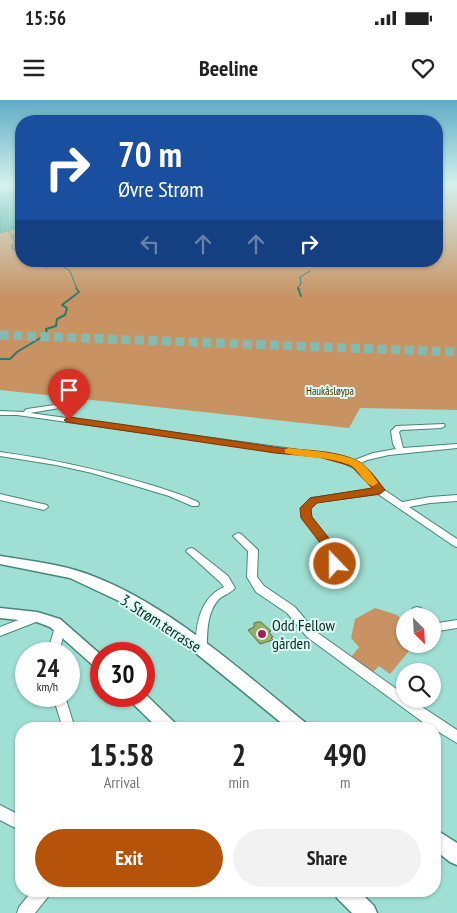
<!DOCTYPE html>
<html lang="en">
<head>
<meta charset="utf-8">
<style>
	body { margin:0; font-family:"PT Sans Narrow",sans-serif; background:#f2f2f2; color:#222; height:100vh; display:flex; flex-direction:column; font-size:19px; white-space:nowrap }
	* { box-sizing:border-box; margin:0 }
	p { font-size:16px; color:#767676 }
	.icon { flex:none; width:28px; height:28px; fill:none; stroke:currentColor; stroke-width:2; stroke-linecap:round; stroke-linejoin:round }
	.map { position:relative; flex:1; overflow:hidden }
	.panel { position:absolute; left:15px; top:622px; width:426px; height:175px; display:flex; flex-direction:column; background:#fff; border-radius:20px; box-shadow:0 1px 4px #0004 }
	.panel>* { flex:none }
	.guide { position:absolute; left:15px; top:15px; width:428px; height:152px; border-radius:20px; box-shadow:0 1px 4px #0004; background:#1a4fa0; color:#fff; overflow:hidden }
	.needle { width:32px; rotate:156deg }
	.buttons { position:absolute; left:396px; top:508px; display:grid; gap:10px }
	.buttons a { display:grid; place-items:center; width:45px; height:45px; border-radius:50%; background:#fff; box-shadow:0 1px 4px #0004; font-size:25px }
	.speed { position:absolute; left:15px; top:542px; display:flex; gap:10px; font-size:25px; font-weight:700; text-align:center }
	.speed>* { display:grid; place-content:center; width:65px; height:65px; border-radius:50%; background:#fff; box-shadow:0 1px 4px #0004; line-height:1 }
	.speed small { font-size:12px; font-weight:400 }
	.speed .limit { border:8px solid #d22; background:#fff; color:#111 }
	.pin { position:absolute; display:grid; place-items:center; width:42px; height:42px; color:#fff; margin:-51px -21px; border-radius:50% 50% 50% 0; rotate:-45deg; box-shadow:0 0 5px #0007 }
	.pin .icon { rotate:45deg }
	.me { position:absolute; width:55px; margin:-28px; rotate:338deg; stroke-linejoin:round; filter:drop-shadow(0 0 4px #0008) }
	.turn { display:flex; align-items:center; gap:18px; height:105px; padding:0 20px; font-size:22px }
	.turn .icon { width:65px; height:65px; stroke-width:2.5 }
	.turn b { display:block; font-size:35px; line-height:42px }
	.lanes { display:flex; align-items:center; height:48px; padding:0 20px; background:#0003; justify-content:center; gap:25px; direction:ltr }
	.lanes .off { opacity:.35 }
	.eta { display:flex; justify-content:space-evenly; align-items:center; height:85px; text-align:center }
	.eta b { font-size:30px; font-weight:700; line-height:35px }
	.button { display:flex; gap:10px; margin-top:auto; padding:10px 20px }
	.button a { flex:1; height:58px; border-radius:30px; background:#b45309; color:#fff; font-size:20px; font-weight:700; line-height:58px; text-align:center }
	.button a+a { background:#f2f2f2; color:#222 }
	.status { display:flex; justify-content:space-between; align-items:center; height:35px; padding:0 25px; background:#fff; direction:ltr }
	.status svg { height:14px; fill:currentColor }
	header { display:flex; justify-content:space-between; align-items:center; height:65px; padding:0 20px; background:#fff; font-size:22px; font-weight:700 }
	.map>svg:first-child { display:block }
	.green { fill:#c89263 }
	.water { fill:#329f90; stroke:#277b70 }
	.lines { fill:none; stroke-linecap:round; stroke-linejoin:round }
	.stream-far1 { stroke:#277b70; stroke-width:1 }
	.stream { stroke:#277b70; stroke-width:2 }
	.building { fill:#9aaf66; stroke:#626f42 }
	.highway-tunnel { stroke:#83bbb1; stroke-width:9; stroke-dasharray:9 4.5; stroke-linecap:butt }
	.minor-casing { stroke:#46857b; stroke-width:2 }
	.major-casing { stroke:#46857b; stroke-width:3 }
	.minor { fill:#fff; fill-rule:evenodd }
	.major { fill:#fff; fill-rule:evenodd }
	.route { fill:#b45309; stroke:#753606 }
	.slow { fill:#f59e0b }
	.poi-dot { fill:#aa1b58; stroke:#dbfaf4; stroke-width:2 }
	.labels { text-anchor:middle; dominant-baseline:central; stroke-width:4; stroke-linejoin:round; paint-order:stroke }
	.far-park-label { font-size:11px; fill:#552e02; stroke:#dbfaf4 }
	.near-street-label { font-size:16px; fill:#0d2824; stroke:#dbfaf4 }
	.near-poi-label { font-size:16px; fill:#0d2824; stroke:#dbfaf4; text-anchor:start }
</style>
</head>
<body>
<div class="status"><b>15:56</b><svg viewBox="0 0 49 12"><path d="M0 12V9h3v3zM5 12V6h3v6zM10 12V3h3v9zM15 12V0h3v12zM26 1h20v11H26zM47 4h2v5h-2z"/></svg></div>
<header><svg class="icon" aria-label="menu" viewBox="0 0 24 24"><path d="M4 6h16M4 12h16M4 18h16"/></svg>Beeline<svg class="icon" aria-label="heart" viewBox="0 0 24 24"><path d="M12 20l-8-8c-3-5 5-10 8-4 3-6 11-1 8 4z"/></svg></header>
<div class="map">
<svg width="457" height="813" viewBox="0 0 457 813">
	<rect width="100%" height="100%" fill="#a0e0d4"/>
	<!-- green -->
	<g class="green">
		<polygon points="436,85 457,85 457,310 360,308 349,328 0,290 0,133 21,127 21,161 436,161"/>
		<polygon points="375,508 397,515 405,523 405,544 414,545 390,574 379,566 369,576 348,561 359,547 351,538 355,519"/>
	</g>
	<!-- water -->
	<polygon class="water" points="12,90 20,93 15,97 21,100 21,118 13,125 19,127 0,133 0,93"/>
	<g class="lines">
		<!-- stream-far1 -->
		<g class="stream-far1">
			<polyline points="8,130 16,143 12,145 13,149 21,151"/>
			<polyline points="11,137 19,135"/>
			<polyline points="38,161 47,168"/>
			<polyline points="64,161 64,167 70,171 77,189"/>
			<polyline points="300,189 298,188 301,183 300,177 310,171"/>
		</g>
		<!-- stream -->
		<g class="stream">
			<polyline points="298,188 301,196"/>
			<polyline points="0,259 10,259 17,252 47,234 46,229 56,226 57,219 65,215 67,208 62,205 79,192 76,188"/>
		</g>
	</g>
	<!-- building -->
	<polygon class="building" points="257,522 261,522 271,531 269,532 273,537 271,538 273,540 260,544 248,530 254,527 254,523"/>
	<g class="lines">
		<!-- highway-tunnel -->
		<polyline class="highway-tunnel" points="0,235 457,252"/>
		<!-- minor casing -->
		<g class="minor-casing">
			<g id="minor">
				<polygon points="75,302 78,304 77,305 30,313 336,355 352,361 373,353 396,349 393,344 391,331 396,326 444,324 445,326 441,328 401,330 399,332 403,348 457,344 457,348 389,355 367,360 359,364 363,365 383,389 402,402 430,397 457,395 457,401 430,403 409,407 457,439 457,447 454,446 378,394 317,402 310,409 311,417 335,447 340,464 338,466 332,466 330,464 325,448 303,417 302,408 311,398 374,389 357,369 334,359 17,315 0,315 0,311 24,312 25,310 27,309"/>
				<path d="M0,352C52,359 101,370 151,385C167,390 183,395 198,402L199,404L198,406H192L169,396L92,373L56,365L0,356Z"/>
				<polygon points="0,394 47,405 48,407 44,410 0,400"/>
				<polygon points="238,433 241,434 258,450 257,477 264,486 295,507 315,531 405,595 405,599 410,599 457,630 457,643 424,623 307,537 287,513 256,492 247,477 248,451 233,436"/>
				<path d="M191,448L194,449L228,476L235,488C231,493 224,495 219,499C207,512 207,532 207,548L205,551L201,553L197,551C195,546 195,541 196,536C198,515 204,496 224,487L220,482L188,453L186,451L188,449Z"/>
				<polygon points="417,507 421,508 426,516 415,516 412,511 413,508"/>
				<polygon points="37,513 41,514 42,517 41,520 0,536 0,527"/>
				<polygon points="457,520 457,528 432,532 432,524"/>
				<polygon points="60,523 64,524 65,527 59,554 47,554 55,527 56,524"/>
				<polygon points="53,596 65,596 75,629 63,629"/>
				<polygon points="0,705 21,716 21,731 0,720"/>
				<polygon points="32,791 50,791 48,797 35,813 17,813 19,807"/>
			</g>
		</g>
		<!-- major casing -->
		<g class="major-casing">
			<g id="major">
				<path d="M0,456C30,461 61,464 90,475C170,505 241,571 307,624L309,629H289L197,554L146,517L119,501L70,478L0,464Z"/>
				<polygon points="0,508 37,512 60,519 101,555 101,570 96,568 50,527 37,522 0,518"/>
				<polygon points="144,593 176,624 178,629 159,629 130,601 128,596 144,596"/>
				<polygon points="435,729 457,743 457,765 450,762 435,750"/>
				<polygon points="334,791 359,791 374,806 377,813 352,813 337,798"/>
			</g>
		</g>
		<!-- minor -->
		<use href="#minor" class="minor"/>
		<!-- major -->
		<use href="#major" class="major"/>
	</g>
	<!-- sky -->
	<linearGradient id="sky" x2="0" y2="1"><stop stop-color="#5facc5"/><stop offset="0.43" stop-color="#d4f1ec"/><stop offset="1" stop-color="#d4f1ec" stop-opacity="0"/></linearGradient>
	<rect width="457" height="198" fill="url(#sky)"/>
	<!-- route -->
	<path class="route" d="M69,317C137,326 205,337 274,347C301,351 335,349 360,362C369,368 379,382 385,390L380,394L317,403L311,409L312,417L336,447L341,464L339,468H330L324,448L301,418L300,408L310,398L372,388L351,366L319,357L275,353L66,322L64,320Z"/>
	<!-- slow -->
	<path class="slow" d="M289,348C307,350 349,353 363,364C369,369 374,377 378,383L373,386C363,384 360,370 350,365C329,356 307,359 285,353V349Z"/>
	<!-- markers -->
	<circle class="poi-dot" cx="262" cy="534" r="5"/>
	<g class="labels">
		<!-- far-park labels -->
		<g class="far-park-label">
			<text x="330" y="291">Haukåsløypa</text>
		</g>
		<!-- near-street labels -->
		<g class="near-street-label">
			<text transform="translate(161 523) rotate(33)">3. Strøm terrasse</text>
		</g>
		<!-- near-poi labels -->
		<g class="near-poi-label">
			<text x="272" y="525">Odd Fellow<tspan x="272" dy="18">gården</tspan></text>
		</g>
	</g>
</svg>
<div class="buttons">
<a><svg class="needle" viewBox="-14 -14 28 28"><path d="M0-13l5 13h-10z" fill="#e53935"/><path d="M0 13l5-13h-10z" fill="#767676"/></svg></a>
<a><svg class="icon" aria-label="search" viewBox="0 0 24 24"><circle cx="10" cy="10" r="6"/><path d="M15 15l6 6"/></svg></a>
</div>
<div class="speed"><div>24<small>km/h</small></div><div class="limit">30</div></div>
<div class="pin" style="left:69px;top:320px;background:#d93025"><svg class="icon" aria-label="arrive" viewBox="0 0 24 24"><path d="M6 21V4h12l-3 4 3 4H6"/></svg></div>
<svg class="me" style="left:335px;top:464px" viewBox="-20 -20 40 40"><circle r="17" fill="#b45309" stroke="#fff" stroke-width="3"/><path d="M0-11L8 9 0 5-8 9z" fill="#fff"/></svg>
<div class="guide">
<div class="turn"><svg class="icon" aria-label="right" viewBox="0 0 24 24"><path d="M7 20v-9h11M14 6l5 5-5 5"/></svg><div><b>70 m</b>Øvre Strøm</div></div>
<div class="lanes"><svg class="icon off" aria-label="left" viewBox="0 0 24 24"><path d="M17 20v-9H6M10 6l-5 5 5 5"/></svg><svg class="icon off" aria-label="ahead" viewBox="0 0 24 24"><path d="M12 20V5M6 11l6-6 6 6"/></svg><svg class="icon off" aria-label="ahead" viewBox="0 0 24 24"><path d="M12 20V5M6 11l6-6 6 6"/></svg><svg class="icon" aria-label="right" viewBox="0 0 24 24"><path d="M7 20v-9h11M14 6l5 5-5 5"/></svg></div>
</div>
<section class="panel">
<div class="eta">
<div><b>15:58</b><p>Arrival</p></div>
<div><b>2</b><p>min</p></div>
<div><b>490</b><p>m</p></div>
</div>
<div class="button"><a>Exit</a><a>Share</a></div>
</section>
</div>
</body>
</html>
